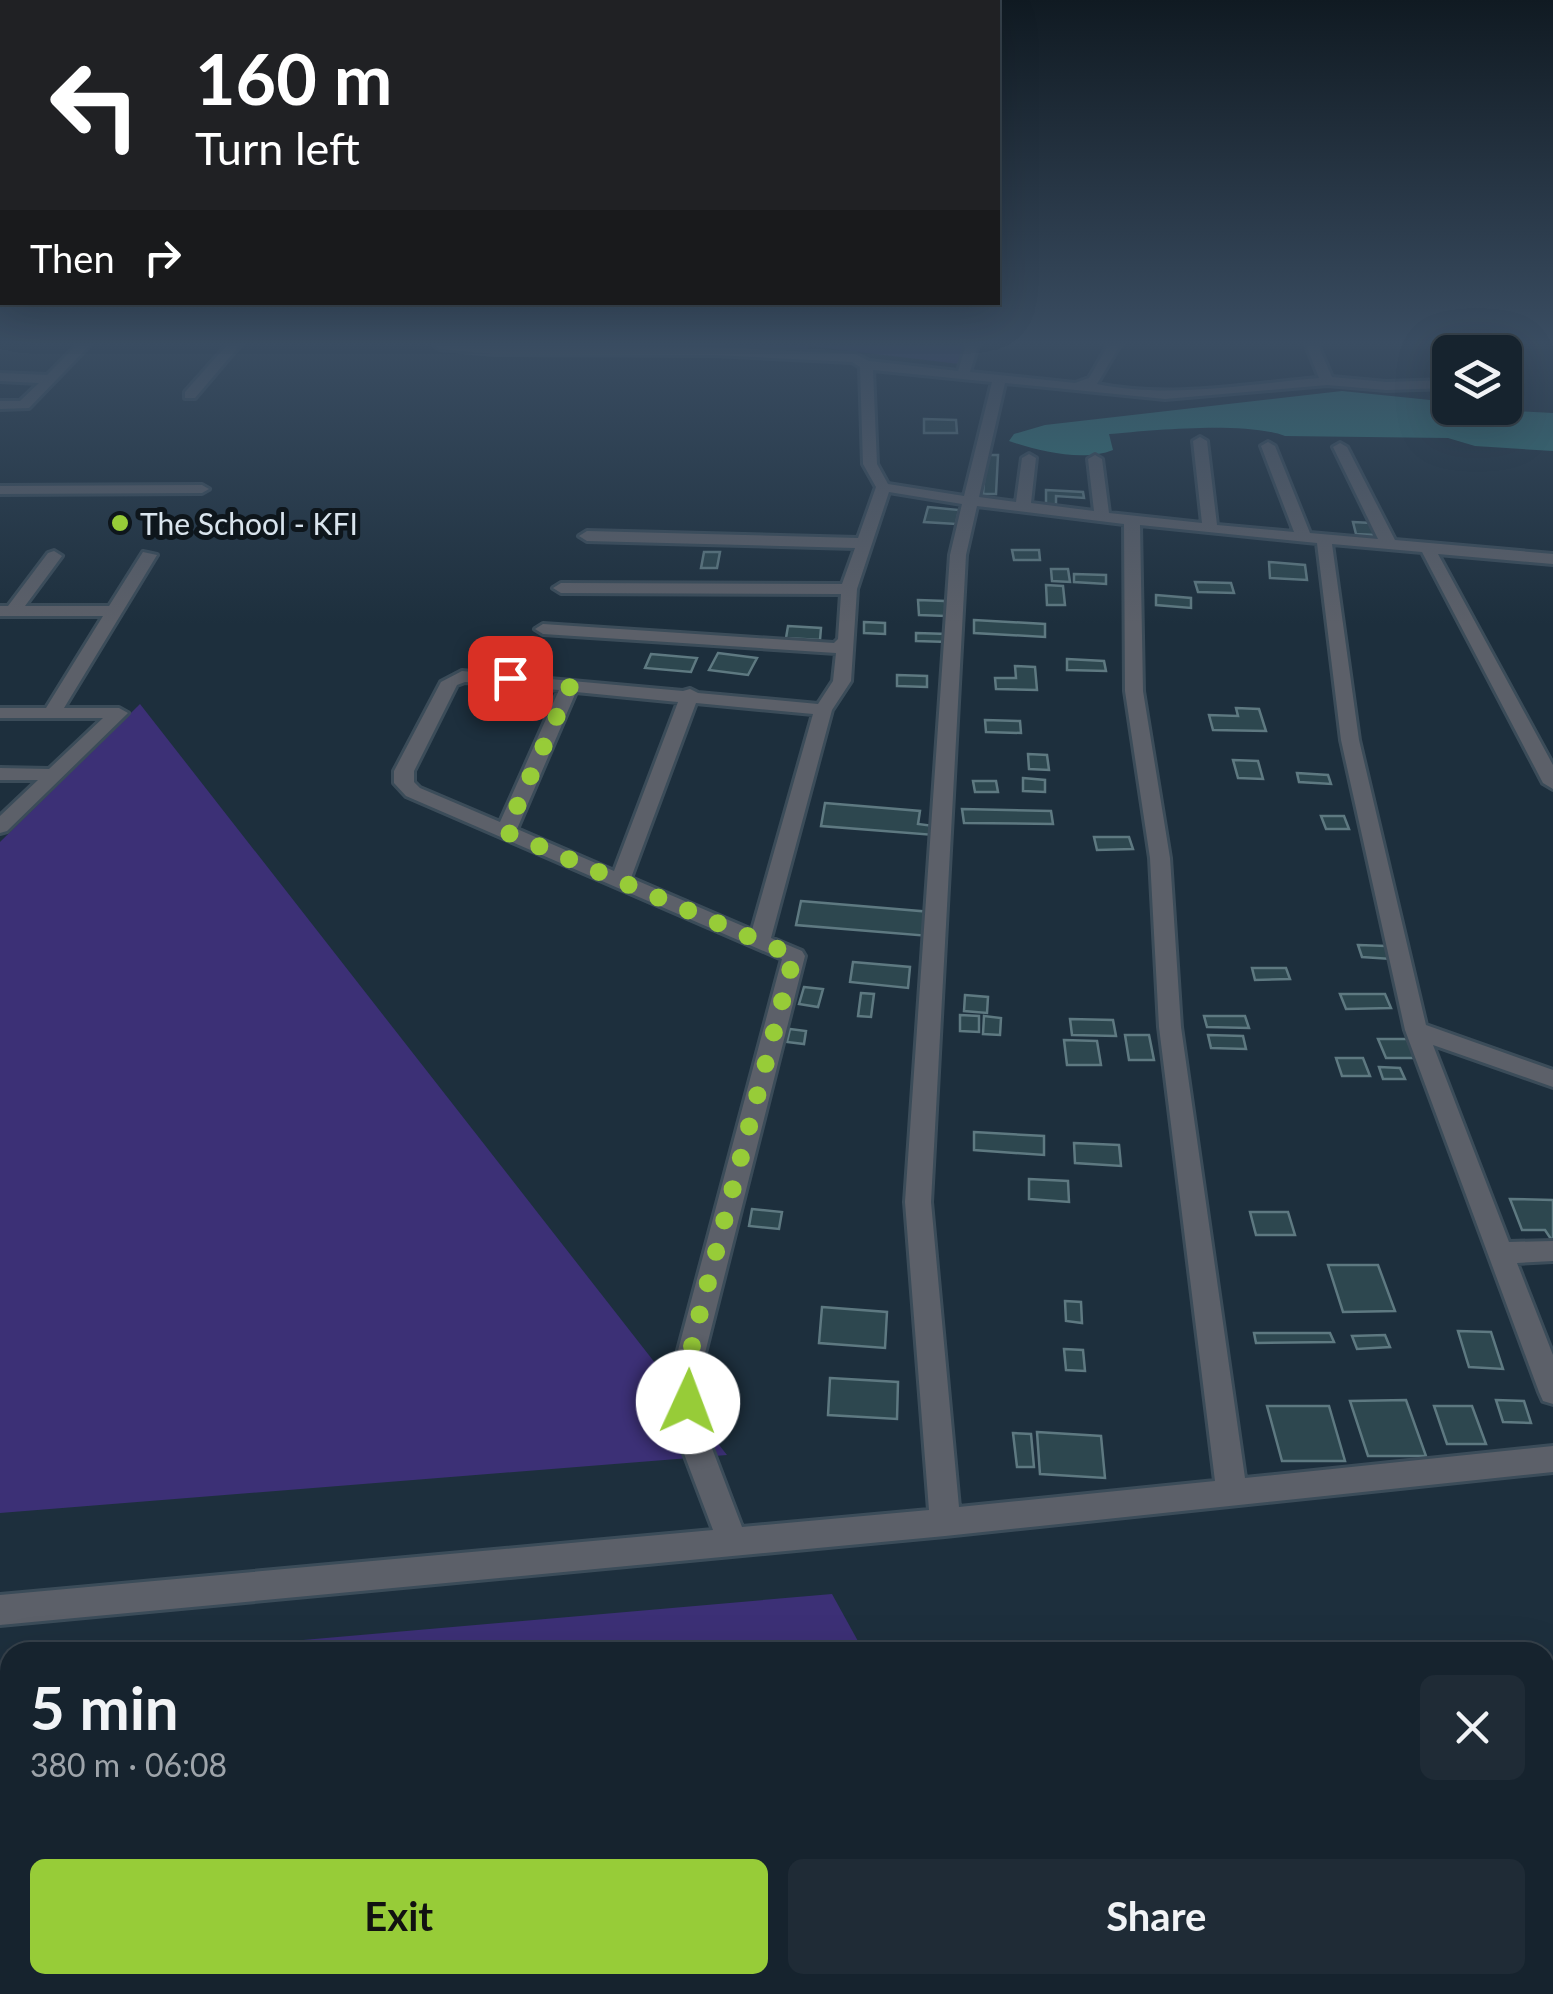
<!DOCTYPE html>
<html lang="en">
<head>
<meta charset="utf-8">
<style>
	body { margin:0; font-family:Lato,sans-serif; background:#1f2b36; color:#f1f3f6; height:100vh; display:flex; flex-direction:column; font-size:38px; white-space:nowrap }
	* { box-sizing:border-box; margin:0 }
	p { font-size:32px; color:#9ea4aa }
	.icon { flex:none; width:55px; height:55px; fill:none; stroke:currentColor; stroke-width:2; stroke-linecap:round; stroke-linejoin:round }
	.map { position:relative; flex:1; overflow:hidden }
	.panel { position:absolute; left:0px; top:1642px; width:1555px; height:352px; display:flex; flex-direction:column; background:#16232e; border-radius:30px 30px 0 0; box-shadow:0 10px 40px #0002,0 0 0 2px #35404a }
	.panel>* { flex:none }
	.top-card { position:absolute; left:0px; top:0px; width:1000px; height:305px; box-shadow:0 10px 40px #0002,0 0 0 2px #35404a; background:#202124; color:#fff; overflow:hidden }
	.tools { position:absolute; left:1432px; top:335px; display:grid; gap:20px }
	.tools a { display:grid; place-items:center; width:90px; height:90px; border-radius:15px; background:#16232e; box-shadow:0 10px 40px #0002,0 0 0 2px #35404a; font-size:50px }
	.pin { position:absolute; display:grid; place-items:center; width:85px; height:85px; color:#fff; margin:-42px; border-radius:20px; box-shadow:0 5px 15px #0006 }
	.me { position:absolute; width:110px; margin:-55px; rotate:2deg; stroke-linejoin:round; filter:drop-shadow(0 0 8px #0008) }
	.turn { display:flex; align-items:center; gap:35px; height:210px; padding:0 30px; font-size:45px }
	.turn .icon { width:130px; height:130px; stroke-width:2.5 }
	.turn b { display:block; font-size:70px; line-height:85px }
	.then { display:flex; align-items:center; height:95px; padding:0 30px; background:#0003; gap:20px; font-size:38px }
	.round { display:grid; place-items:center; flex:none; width:105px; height:105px; border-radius:15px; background:#1f2b36 }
	.headline { display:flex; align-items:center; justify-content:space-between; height:170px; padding:0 30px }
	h1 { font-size:60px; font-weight:700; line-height:75px }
	.primary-button { display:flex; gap:20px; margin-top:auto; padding:20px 30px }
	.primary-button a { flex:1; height:115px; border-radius:15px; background:#97cc38; color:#111; font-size:40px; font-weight:700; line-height:115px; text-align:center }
	.primary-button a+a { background:#1f2b36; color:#f1f3f6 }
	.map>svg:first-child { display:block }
	.green { fill:#3c3076 }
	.water { fill:#347e7e }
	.building { fill:#2d474f; stroke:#5e7981; stroke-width:2.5 }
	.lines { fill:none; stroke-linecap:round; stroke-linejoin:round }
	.minor-casing { stroke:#3b4c59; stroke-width:6 }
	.minor { fill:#5c6069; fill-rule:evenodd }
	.route { stroke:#97cc38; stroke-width:18; stroke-dasharray:0 32.4 }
	.poi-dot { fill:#97cc38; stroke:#0e161c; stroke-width:4 }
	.labels { text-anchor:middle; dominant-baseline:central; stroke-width:10; stroke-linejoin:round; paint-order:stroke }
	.far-poi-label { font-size:30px; fill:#d9e4ed; stroke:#0e161c; text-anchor:start }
</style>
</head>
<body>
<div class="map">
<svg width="1553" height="1994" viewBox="0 0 1553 1994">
	<rect width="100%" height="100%" fill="#1d2f3d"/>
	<!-- green -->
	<g class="green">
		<polygon points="728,345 964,345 959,364 809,346 807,354 726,354"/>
		<polygon points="140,704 727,1455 0,1513 0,842"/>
		<polygon points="832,1594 864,1652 166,1652"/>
		<polygon points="10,1666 10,1985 1048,1985 1053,1994 0,1994 0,1667"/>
	</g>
	<!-- water -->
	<g class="water">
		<path d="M1342,391L1450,402V408L1553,413V451L1475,446L1448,438L1285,436C1245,421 1153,430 1109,434L1113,450C1083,462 1038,451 1009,441L1014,434L1045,425Z"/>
		<polygon points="1553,1885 1553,1994 1118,1994 1153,1985 1545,1985 1545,1887"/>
	</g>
	<!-- building -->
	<g class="building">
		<polygon points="924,419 956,420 957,433 924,433"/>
		<polygon points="986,455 998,455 996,494 983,494"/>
		<polygon points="1046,490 1083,492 1084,498 1056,496 1056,506 1046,506"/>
		<polygon points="928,507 959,510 956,524 924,522"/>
		<polygon points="1353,522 1371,523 1375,535 1356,534"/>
		<polygon points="1012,550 1039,550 1040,560 1014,560"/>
		<polygon points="704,552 720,552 717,568 701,568"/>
		<polygon points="1269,562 1305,565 1307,580 1270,578"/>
		<polygon points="1051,569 1068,569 1070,582 1052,581"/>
		<polygon points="1074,574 1106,575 1106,584 1074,582"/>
		<polygon points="1195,582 1231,583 1234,593 1198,592"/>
		<polygon points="1046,585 1063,586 1065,605 1047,605"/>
		<polygon points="1156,595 1191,598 1191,608 1156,605"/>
		<polygon points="918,600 945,601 946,616 919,615"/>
		<polygon points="974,620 1045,624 1045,637 974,633"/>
		<polygon points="864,622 885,623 885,634 864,633"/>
		<polygon points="788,626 821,628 820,640 786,638"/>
		<polygon points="916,633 948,634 948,642 916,641"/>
		<polygon points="718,653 757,658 748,675 709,670"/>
		<polygon points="651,654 697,658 691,672 645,668"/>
		<polygon points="1067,659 1104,661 1106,671 1067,670"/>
		<polygon points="1015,666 1035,667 1037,690 996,689 995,678 1016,678"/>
		<polygon points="897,675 927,676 927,687 897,686"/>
		<polygon points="1236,708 1259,709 1266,731 1213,730 1209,715 1238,716"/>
		<polygon points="985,720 1020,721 1021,733 986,732"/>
		<polygon points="1028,754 1047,755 1049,770 1029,769"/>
		<polygon points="1233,760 1258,761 1263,779 1238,778"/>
		<polygon points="1297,773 1328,775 1331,784 1299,782"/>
		<polygon points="1023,778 1045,780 1045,792 1023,791"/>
		<polygon points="973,781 996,781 998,792 975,792"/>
		<polygon points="825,803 920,811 918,824 934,826 934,835 821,826"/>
		<polygon points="962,809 1051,811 1053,824 964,823"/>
		<polygon points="1321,816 1344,816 1349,829 1326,829"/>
		<polygon points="1094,837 1129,837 1133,849 1097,850"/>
		<polygon points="801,901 931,912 929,936 796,925"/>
		<polygon points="1358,945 1387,946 1391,959 1362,957"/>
		<polygon points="853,962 910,967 908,988 850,982"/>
		<polygon points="1252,968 1286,968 1290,979 1255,980"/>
		<polygon points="804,987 823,989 818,1007 799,1004"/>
		<polygon points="861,993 874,994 871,1017 858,1016"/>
		<polygon points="1340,994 1385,994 1391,1008 1346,1009"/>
		<polygon points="965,995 988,997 987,1013 964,1011"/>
		<polygon points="960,1015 979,1016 979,1032 960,1031"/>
		<polygon points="984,1016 1001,1018 1000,1035 983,1034"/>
		<polygon points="1204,1016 1245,1016 1249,1028 1207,1027"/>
		<polygon points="1070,1019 1113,1020 1116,1036 1072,1035"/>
		<polygon points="790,1029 806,1031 804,1044 787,1042"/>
		<polygon points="1125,1035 1149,1035 1154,1060 1129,1060"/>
		<polygon points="1208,1035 1243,1036 1246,1049 1211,1048"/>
		<polygon points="1378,1039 1407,1039 1415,1058 1386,1058"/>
		<polygon points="1064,1040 1097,1041 1101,1065 1067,1065"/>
		<polygon points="1336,1058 1363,1058 1370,1076 1342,1076"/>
		<polygon points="1379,1067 1400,1068 1405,1079 1383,1079"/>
		<polygon points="974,1132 1044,1136 1044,1155 974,1150"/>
		<polygon points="1074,1143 1119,1145 1121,1166 1075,1163"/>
		<polygon points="1029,1179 1068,1181 1069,1202 1029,1199"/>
		<polygon points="1510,1199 1553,1200 1553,1242 1545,1230 1522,1230"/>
		<polygon points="752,1209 782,1212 779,1229 749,1226"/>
		<polygon points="1250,1212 1288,1212 1295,1235 1256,1235"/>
		<polygon points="1328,1265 1378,1265 1395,1311 1343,1312"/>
		<polygon points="1065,1301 1081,1302 1082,1323 1066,1321"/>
		<polygon points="822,1307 887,1312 885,1348 819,1343"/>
		<polygon points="1458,1331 1491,1332 1503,1369 1469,1367"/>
		<polygon points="1254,1333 1330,1333 1334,1342 1256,1343"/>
		<polygon points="1385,1335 1390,1347 1357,1349 1352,1336"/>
		<polygon points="1064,1349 1083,1350 1085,1371 1066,1370"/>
		<polygon points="830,1378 898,1382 897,1419 828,1415"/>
		<polygon points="1406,1400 1426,1456 1368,1456 1350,1401"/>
		<polygon points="1496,1400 1524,1401 1531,1423 1503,1422"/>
		<polygon points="1267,1406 1329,1406 1345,1461 1282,1461"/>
		<polygon points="1434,1406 1472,1406 1486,1444 1447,1444"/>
		<polygon points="1037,1432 1101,1436 1105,1478 1040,1474"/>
		<polygon points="1013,1433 1031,1434 1034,1467 1017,1467"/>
	</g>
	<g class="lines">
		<!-- minor casing -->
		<g class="minor-casing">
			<g id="minor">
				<polygon points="77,345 90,345 29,408 0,409 0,401 20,401 39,383 0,381 0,373 47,375"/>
				<polygon points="227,345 240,345 195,398 185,398 185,392"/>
				<path d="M434,345L714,347L855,354L869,361L958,371L966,345H978L970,372L1075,383L1089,378L1108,345H1120L1097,384C1170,399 1246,384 1319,378L1306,345H1318L1332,377L1386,382L1450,380V388L1386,390L1327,385L1165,399L1005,383L979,497L1016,502L1022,458L1029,454L1036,458L1031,503L1094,511L1088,459L1095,455L1102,459L1109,513L1202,523L1193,441L1200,437L1207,441L1217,525L1294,532L1261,446L1268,442L1275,446L1310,533L1378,539L1333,447L1340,443L1347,447L1395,540L1553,554V564L1438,554L1553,765V789L1543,783L1422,552L1332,544L1359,740L1426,1025L1553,1070V1087L1433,1045L1509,1242L1553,1241V1261L1517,1263L1553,1355V1404L1543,1401L1539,1392L1405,1030L1341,740L1317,543L1140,525L1143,691L1170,858L1181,1027L1245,1478L1553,1446V1472L945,1536L0,1625V1595L713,1530L675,1430L672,1373L782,959L406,796L394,783V771L441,682L462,671L683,691L690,689L698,693L818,704L833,681L836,653L543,634L535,629L543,624L834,643L838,639L841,594L561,593L553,588L561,583L842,584L855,548L587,541L579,536L587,531L858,538L876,487L863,464L860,367L852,362L714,355L493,354L440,349ZM873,370L992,382L964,496L888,484L877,464ZM889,492L962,504L950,555L905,1202L929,1510L742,1527L705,1430L700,1373L805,956L802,951L771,938L832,710L851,681L857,589ZM977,506L1124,524L1125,691L1150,858L1159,1027L1215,1481L959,1507L931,1202L966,555ZM465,682L559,690L500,822L420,788L414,782V771L457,685ZM576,692L678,702L614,871L517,829ZM696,703L813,714L752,930L631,878Z"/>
				<polygon points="0,486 202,485 209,489 202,493 0,494"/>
				<polygon points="143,552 157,555 64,708 119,708 128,713 7,831 0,833 0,816 38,780 0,780 0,768 49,769 103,718 0,718 0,708 46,708 103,616 0,616 0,606 8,606 48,553 54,551 62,556 25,606 109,606"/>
			</g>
		</g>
		<!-- minor -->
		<use href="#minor" class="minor"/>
	</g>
	<!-- sky -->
	<linearGradient id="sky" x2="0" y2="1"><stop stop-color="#101a22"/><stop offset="0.55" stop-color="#3a4d62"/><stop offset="1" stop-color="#3a4d62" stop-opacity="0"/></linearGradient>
	<rect width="1553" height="624" fill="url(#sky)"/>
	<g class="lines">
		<!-- route -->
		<polyline class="route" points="510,678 571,684 506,832 794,956 696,1328 686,1373 688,1402"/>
	</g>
	<!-- markers -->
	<circle class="poi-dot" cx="120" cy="523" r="10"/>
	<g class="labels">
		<!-- far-poi labels -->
		<g class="far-poi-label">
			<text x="140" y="523">The School - KFI</text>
		</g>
	</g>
</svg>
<div class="tools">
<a><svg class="icon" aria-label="layers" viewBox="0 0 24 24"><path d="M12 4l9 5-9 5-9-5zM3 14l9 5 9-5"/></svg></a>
</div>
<div class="pin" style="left:510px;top:678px;background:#d93025"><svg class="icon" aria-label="arrive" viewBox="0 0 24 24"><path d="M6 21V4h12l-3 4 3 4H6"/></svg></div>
<svg class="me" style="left:688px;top:1402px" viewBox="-20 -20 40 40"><circle r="19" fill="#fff"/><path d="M0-13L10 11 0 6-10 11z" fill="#97cc38"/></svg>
<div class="top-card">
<div class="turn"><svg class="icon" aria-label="left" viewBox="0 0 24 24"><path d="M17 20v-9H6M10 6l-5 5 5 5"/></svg><div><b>160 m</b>Turn left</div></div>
<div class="then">Then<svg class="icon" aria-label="right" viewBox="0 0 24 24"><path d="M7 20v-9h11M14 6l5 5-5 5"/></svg></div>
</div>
<section class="panel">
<div class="headline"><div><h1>5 min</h1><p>380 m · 06:08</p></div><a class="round"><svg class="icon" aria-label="close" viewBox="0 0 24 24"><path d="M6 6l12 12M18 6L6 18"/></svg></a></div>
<div class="primary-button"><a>Exit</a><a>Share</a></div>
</section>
</div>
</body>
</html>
